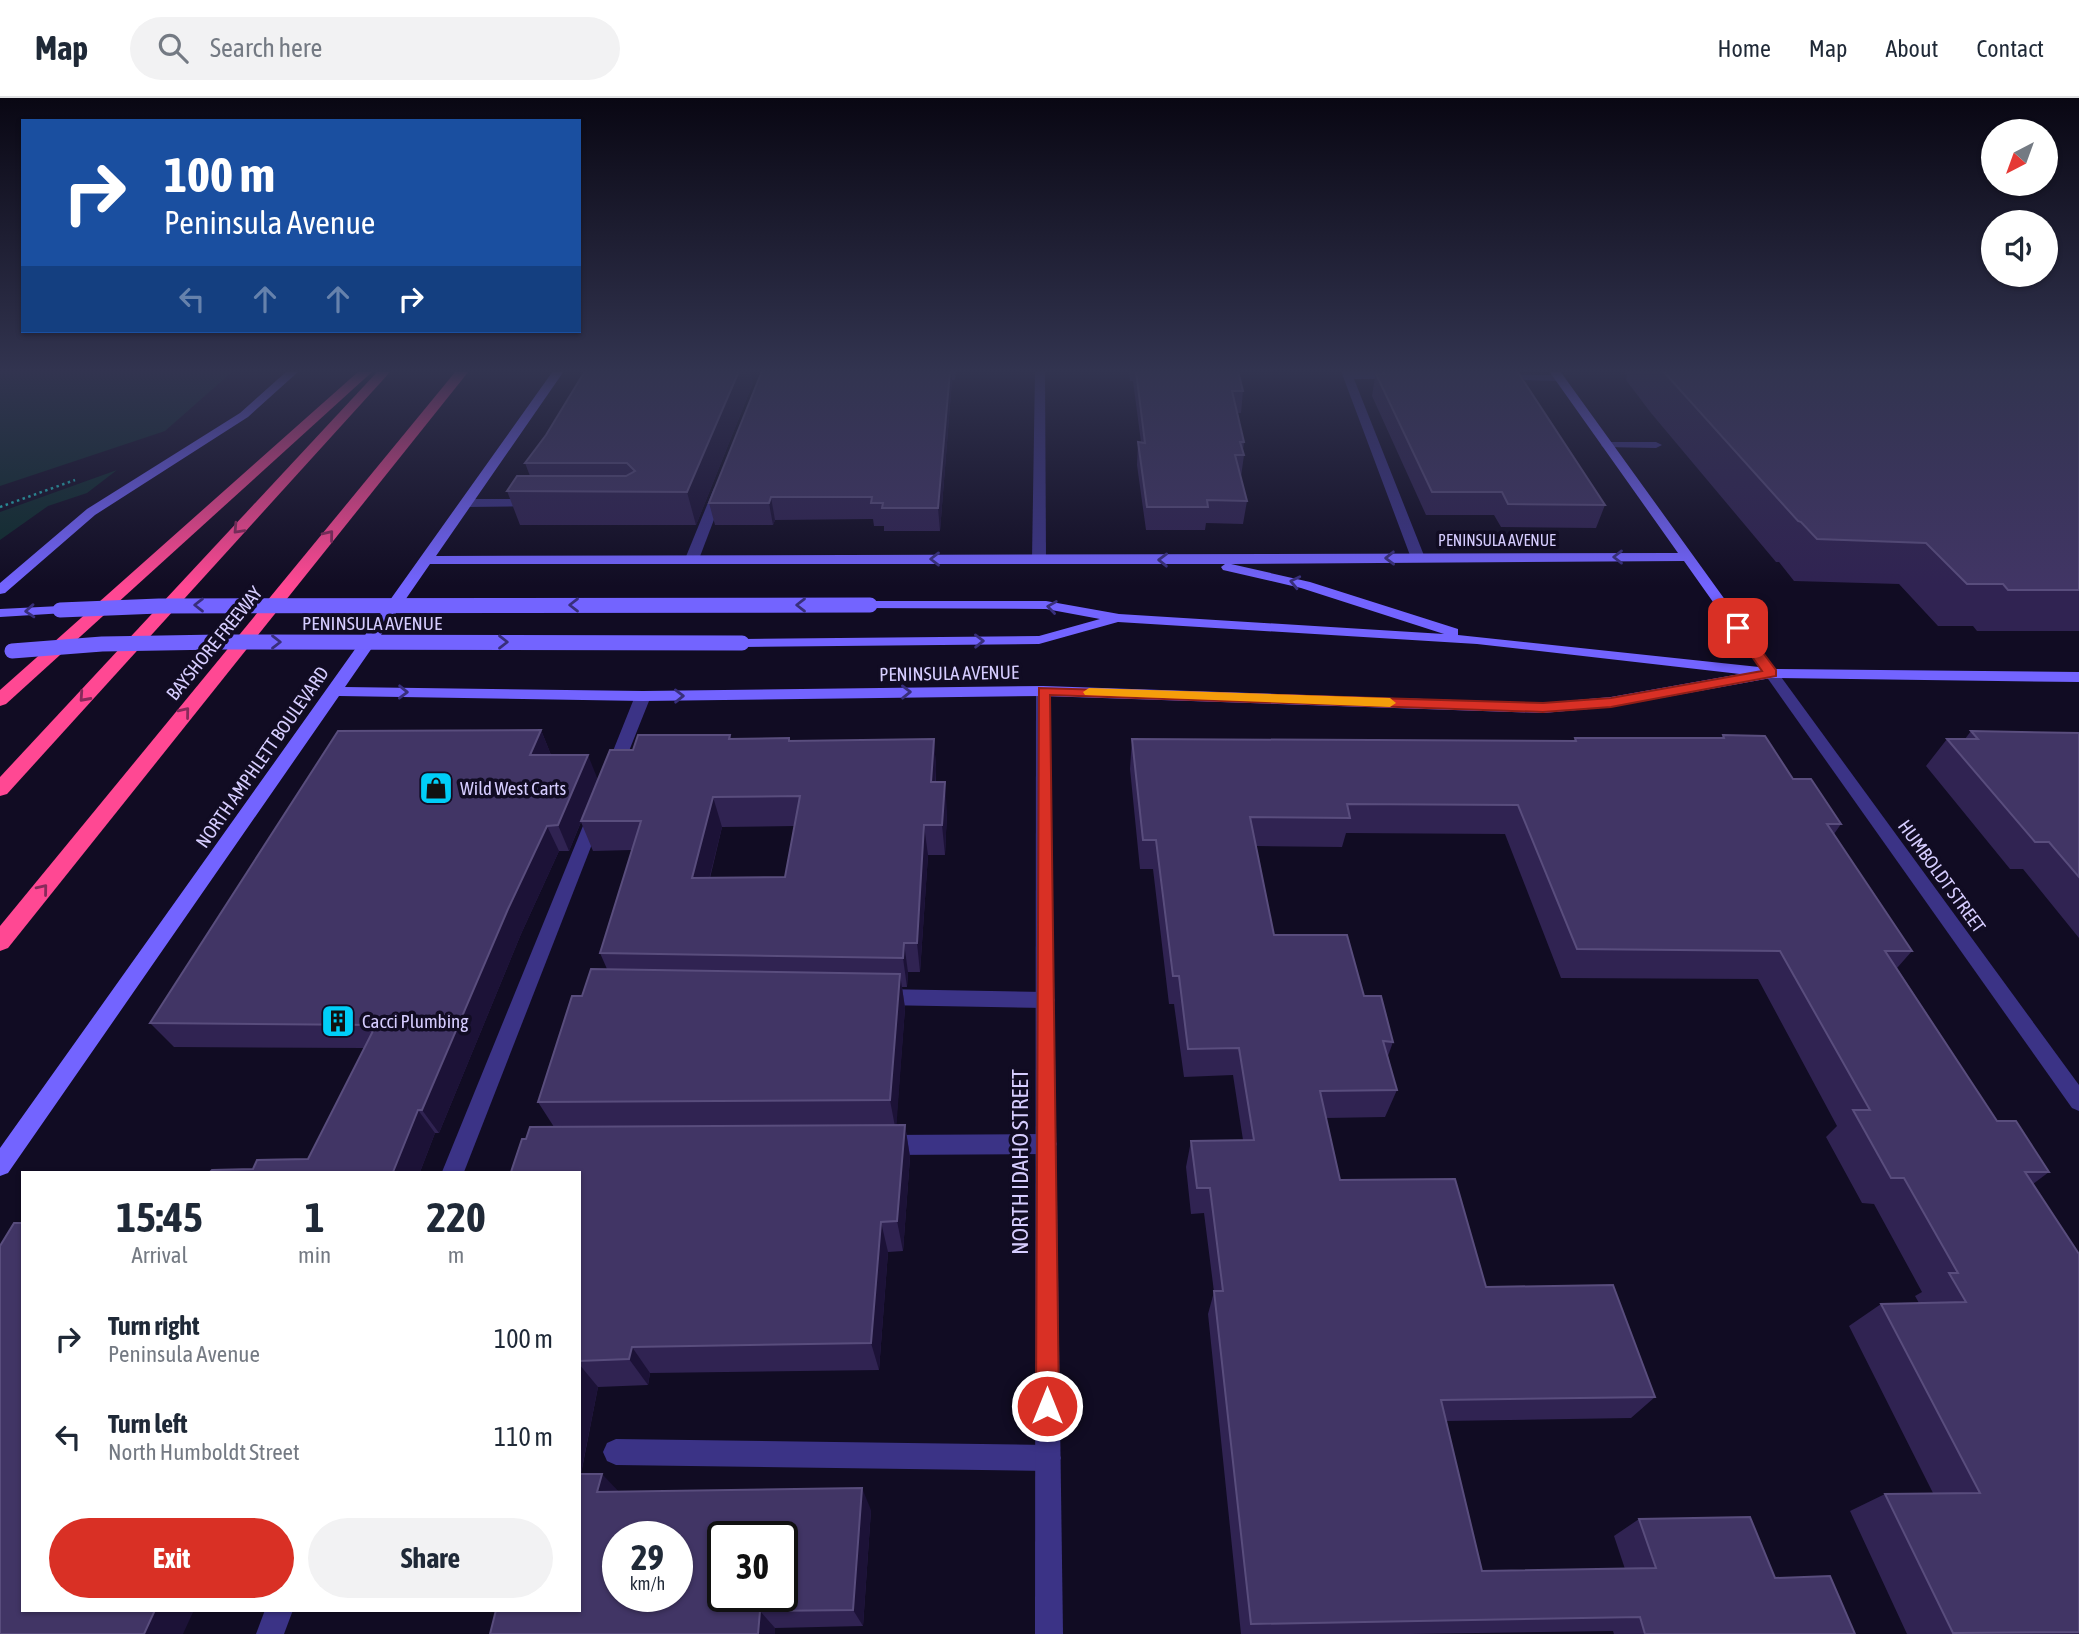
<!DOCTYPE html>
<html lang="en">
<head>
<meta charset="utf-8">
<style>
	body { margin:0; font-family:"Asap Condensed",sans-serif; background:#f2f2f3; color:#1f2937; height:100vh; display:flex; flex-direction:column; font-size:26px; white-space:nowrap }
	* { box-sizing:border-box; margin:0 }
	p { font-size:23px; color:#747a83 }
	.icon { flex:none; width:38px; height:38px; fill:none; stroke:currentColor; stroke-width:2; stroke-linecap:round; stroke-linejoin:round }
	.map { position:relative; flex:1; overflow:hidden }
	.drawer { position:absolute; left:21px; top:1073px; width:560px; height:441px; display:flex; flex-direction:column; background:#fff; border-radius:0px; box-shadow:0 2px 5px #0004 }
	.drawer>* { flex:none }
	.banner { position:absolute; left:21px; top:21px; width:560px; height:214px; border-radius:0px; box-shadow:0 2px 5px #0004; background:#1a4fa0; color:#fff; overflow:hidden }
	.needle { width:46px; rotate:221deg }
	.tools { position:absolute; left:1981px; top:21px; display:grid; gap:14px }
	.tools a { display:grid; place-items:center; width:77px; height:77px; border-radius:50%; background:#fff; box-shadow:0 2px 5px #0004; font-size:35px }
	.speed { position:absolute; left:602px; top:1423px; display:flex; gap:14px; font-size:35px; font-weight:700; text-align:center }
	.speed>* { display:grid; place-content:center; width:91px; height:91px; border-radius:50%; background:#fff; box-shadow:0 2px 5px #0004; line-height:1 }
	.speed small { font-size:18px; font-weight:400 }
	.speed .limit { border:4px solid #111; border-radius:10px; background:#fff; color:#111 }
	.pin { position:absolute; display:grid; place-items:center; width:60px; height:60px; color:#fff; margin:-30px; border-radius:14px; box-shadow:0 4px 10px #0006 }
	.me { position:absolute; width:77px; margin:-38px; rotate:0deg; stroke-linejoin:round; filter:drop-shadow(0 0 5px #0008) }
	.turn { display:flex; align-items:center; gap:24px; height:147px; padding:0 28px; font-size:32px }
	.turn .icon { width:91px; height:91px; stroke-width:2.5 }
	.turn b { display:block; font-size:49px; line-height:60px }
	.lanes { display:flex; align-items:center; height:66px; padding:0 28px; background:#0003; justify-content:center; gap:35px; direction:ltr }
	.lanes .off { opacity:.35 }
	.eta { display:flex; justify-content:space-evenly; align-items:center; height:119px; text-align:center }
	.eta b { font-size:42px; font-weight:700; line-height:49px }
	.action { display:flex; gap:14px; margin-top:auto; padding:14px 28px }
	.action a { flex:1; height:80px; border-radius:42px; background:#d93025; color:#fff; font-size:28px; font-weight:700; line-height:80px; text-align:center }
	.action a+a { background:#f2f2f3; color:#1f2937 }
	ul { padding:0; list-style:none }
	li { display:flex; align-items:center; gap:21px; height:98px; padding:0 28px }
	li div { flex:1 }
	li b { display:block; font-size:26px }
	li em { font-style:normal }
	header { display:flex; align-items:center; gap:42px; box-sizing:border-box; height:98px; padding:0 35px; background:#fff; border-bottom:2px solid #e0e1e3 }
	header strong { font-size:33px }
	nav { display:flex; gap:38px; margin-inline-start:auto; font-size:24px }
	.search { width:490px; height:63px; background:#f2f2f3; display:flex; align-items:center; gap:18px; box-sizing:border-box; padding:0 24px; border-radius:38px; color:#747a83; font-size:26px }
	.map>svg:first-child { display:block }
	.green { fill:#0e2c2d }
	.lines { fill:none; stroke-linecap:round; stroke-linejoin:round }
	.path { stroke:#24bbbc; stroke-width:2.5; stroke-dasharray:2.5 3.5; stroke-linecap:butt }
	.lane { fill:#3b3386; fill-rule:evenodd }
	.street { fill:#3b3386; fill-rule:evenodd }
	.secondary { fill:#7364ff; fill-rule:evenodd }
	.highway { fill:#ff4893; fill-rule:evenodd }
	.secondary-bridge { stroke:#7364ff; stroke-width:15 }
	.wall { fill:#302352; fill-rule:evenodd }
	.shaded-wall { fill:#1c1237 }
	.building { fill:#413565; stroke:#594d7d; stroke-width:2; fill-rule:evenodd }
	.oneway { stroke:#882a5b }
	.oneway2 { stroke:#382f7b }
	.route { fill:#d93025; stroke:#8d1f18; stroke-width:2 }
	.slow { fill:#f59e0b }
	.labels { text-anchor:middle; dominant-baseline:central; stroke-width:7; stroke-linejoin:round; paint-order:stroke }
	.far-street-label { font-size:16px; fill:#d6cdff; stroke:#110c23 }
	.street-label { font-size:19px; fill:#d6cdff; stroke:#110c23 }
	.poi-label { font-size:19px; fill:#d6cdff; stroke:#110c23; text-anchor:start }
	.near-street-label { font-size:23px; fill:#d6cdff; stroke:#110c23 }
</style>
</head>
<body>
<header>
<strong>Map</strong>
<div class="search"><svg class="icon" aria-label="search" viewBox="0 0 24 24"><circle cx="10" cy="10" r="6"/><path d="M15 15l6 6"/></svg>Search here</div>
<nav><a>Home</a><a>Map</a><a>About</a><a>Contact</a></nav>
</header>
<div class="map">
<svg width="2079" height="1536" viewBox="0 0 2079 1536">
	<rect width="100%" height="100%" fill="#110c23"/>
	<!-- green -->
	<g class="green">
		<polygon points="0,273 233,273 165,333 0,388"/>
		<polygon points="117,372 87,395 48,408 0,442 0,414"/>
	</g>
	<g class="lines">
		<!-- path -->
		<polyline class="path" points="0,409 75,382"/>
		<!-- lane -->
		<g class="lane">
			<polygon points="1341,273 1397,275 1402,278 1397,281 1354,281 1425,460 1423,463 1413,463 1411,460"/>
			<polygon points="1499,276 1558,277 1563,280 1558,283 1495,281 1495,277"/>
			<polygon points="1607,344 1656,344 1662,347 1656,350 1603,349 1601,347"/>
			<polygon points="720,386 726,390 699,461 692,465 687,464 685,461 714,390"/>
			<polygon points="536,401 542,405 540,408 466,409 460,405 466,401"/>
			<polygon points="643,593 651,598 621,673 619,677 607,677 605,673 635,598"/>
			<polygon points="595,712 603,718 464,1074 442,1074 587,718"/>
			<polygon points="881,891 1045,894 1052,896 1055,902 1052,908 1045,910 881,907 874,905 871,899 874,893"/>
			<polygon points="1046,1036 1054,1039 1057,1046 1054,1053 1046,1056 885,1057 877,1054 874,1047 877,1040 885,1037"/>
			<polygon points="616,1341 1048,1347 1057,1351 1061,1360 1057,1369 1048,1373 616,1367 607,1363 603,1354 607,1345"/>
			<polygon points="265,1512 293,1512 284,1536 256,1536"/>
		</g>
		<!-- street -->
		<g class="street">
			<polygon points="1035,273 1045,273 1046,461 1039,465 1032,461"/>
			<polygon points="1771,570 1776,572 2079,987 2079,1013 2072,1010 1766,578 1764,575"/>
			<polygon points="1043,588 1050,593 1063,1536 1035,1536 1036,593"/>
		</g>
		<!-- secondary -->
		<g class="secondary">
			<polygon points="287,273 299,273 248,319 95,417 5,495 0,496 0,485 87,411 240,315"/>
			<path d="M553,273H564L436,458L1678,455L1549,273H1560L1775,571L2079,574V584L1771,580L1611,609L1543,615L1043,598L643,603L339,598L8,1075L0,1078V1050ZM1684,463L1759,569L1458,537V531L1310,484L1231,466ZM430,466H1225L1221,469L1223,472L1301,490L1444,536L1119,516L1046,503H870L865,504V510L1046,511L1100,521L1039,538L742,541L735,545L742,549L1039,546L1118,524L1477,546L1740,576L1611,599L1543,605L1043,588L643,593L345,589Z"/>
			<polygon points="60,508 67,512 65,515 0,519 0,511"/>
		</g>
		<!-- highway -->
		<g class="highway">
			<polygon points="359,273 373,273 6,606 0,608 0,592"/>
			<polygon points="378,273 391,273 7,696 0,698 0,679"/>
			<polygon points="456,273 469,273 8,850 0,853 0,828"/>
		</g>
		<!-- secondary-bridge -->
		<g class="secondary-bridge">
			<polyline points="60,512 159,508 870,507"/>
			<polyline points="12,553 102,546 220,544 742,545"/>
		</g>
	</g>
	<!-- wall -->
	<g class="wall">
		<polygon points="762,273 956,273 955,282 952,282 940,433 884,433 884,428 874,428 873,421 775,422 773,427 715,427 709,405"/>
		<polygon points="1129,273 1238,273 1243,293 1241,315 1237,315 1244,344 1243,353 1244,357 1241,379 1247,403 1243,426 1206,425 1205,432 1146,432 1137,367 1138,344 1141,344 1133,283 1130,283"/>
		<polygon points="1376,273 1517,273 1605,407 1596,430 1501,429 1494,417 1426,417 1372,298"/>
		<polygon points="1624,273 2079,273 2079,533 1977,533 1973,528 1938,528 1899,486 1794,483 1779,464 1776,464 1651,315 1626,282 1627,277"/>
		<polygon points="753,285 696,427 520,427 507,393 530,378 525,365"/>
		<path d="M541,632L551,657L598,681L633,652L730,637L731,641L789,640L790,643L934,641L936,671V684L947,714L945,757H928L920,874H908L907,889H902L905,910L896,1027H905L910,1059L903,1153L888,1154L879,1272L650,1275L648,1287L598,1289L581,1376L620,1394L871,1412L863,1528L775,1530V1536H490L579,1512V1074L526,1041L554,1029L538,1004L582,898L607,871L600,855L632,752L593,753L581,724L569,753H559L521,836L439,1035H435L420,1074L253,1071L308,1061L364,950L174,949L150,925ZM795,728L785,779L710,780L722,729Z"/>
		<polygon points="1971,633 2079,635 2079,840 2023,771 2010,771 1926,668 1947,641 1965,641"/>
		<polygon points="1723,637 1793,681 1841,726 1834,736 1912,853 1897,870 1997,1023 2049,1074 2033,1086 2079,1156 2079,1536 1907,1536 1850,1413 1885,1396 1933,1395 1849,1228 1881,1206 1919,1205 1915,1198 1922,1194 1874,1106 1862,1105 1826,1039 1837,1028 1758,881 1561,880 1505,736 1346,735 1342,749 1256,748 1274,837 1364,898 1393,944 1388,958 1397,992 1385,1019 1326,1020 1340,1082 1486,1189 1655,1299 1631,1320 1446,1323 1482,1473 1625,1471 1614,1438 1639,1421 1775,1480 1855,1536 1614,1536 1613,1533 1411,1536 1241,1536 1208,1216 1214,1194 1204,1115 1191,1116 1186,1069 1191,1043 1243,1042 1233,977 1184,979 1174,906 1169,906 1153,771 1140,771 1130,671 1132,641 1574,643 1575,640 1722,640"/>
	</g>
	<!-- shaded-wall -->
	<g class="shaded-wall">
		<polygon points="739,273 751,273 753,285 696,427 687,394"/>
		<polygon points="950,273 952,273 952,282 940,433 938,410"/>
		<polygon points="771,399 775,422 773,427 769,405"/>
		<polygon points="541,632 551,657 530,657"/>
		<polygon points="934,641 936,671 934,714 931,684"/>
		<polygon points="588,657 598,682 569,753 558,727"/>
		<polygon points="945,684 947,714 945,757 942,727"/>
		<polygon points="713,699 722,729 702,810 692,780"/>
		<polygon points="924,727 928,757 920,874 917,845"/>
		<polygon points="547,728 559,753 521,836 439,1035 422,1012 508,811"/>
		<polygon points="904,845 908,874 907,889 903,860"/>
		<polygon points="900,876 905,910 896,1034 890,1002"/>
		<polygon points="418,1012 435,1035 420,1074 393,1074"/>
		<polygon points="905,1027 910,1059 903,1153 897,1123"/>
		<polygon points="881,1124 888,1154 879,1272 871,1245"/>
		<polygon points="632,1249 650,1275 648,1287 629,1261"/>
		<polygon points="579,1266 598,1289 579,1385"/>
		<polygon points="602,1376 623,1398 597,1394"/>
		<polygon points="862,1390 871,1412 863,1528 853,1512"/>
		<polygon points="155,1512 194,1512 183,1536 144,1536"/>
		<polygon points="760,1513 775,1530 775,1536 758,1536"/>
	</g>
	<!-- building -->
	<g class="building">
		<polygon points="585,273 739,273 687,394 507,393 517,378 626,378 635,373 627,365 525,365 546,337"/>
		<polygon points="762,273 950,273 938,410 882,410 883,405 871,405 872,399 771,399 769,405 709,405"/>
		<polygon points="1136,273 1238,273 1243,293 1232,293 1244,344 1240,344 1244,357 1235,357 1247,403 1207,402 1208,409 1147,409 1138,344 1145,345"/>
		<polygon points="1383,273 1517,273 1605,407 1508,406 1502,394 1432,394 1376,276 1385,276"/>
		<polygon points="1663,273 2079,273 2079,492 2008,492 2003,486 1967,486 1926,445 1817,441 1801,424 1798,423"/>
		<polygon points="541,632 530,657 588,657 558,727 547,728 508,811 422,1012 418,1012 393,1074 210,1074 212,1072 253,1071 257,1062 308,1061 376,927 150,925 338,633"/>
		<polygon points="1971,633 2079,635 2079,779 2049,744 2035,744 1947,641 1978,641"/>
		<path d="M638,637H730L729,641L789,640V643L934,641L931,684H945L942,727H924L917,845H904L903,860L600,855L641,723H581L610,652H633ZM800,698L785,779L692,780L713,699Z"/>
		<polygon points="1723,637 1765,638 1793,681 1811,681 1841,726 1827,726 1912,853 1885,853 1997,1023 2016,1023 2049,1074 2025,1074 2079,1156 2079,1534 1953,1535 1885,1396 1980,1395 1881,1206 1966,1204 1949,1175 1958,1175 1904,1080 1891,1080 1853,1012 1870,1012 1780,853 1577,851 1518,707 1347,706 1350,720 1250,719 1274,837 1347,837 1364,898 1381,898 1393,944 1383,943 1397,992 1320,993 1340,1082 1455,1081 1486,1189 1613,1187 1655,1299 1441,1302 1482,1473 1656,1470 1639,1421 1750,1419 1775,1480 1830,1478 1855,1536 1645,1536 1640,1519 1251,1526 1214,1193 1223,1193 1210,1090 1197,1090 1191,1043 1254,1042 1239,950 1188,951 1179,878 1173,878 1156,742 1143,742 1132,641 1576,643 1575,640 1724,640"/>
		<polygon points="591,871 900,876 890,1002 538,1004 572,898 582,898"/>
		<polygon points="905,1027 897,1123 881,1124 871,1245 632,1249 629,1261 579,1263 579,1074 511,1074 522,1041 526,1041 530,1029"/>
		<polygon points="14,1125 23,1125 23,1512 155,1512 144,1536 0,1536 0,1148"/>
		<path d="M579,1376H602L597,1394L862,1390L853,1512L760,1513L758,1536H490L496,1512H579ZM618,1438H677V1498H618ZM723,1438H782V1498H723Z"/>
	</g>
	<!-- one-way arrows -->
	<defs><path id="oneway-chevron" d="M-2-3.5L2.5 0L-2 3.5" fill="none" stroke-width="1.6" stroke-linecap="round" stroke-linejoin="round" transform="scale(1.75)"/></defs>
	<g class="oneway">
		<use href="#oneway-chevron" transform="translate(238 431) rotate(133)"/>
		<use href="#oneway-chevron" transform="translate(329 437) rotate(-51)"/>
		<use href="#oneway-chevron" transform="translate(84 599) rotate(132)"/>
		<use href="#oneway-chevron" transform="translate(185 614) rotate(-51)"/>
		<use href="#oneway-chevron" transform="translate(43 791) rotate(-51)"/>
	</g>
	<g class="oneway2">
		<use href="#oneway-chevron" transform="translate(1618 459) rotate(180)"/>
		<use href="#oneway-chevron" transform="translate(1390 460) rotate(179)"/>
		<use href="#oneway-chevron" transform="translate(935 461) rotate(180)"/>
		<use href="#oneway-chevron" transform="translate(1163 462) rotate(-179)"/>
		<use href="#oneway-chevron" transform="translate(1295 484) rotate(-167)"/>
		<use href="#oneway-chevron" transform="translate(199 507) rotate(180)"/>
		<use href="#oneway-chevron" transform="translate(574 507) rotate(180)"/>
		<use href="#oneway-chevron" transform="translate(801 507) rotate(180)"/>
		<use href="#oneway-chevron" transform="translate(1052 509) rotate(-172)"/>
		<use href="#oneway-chevron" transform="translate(30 513) rotate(176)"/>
		<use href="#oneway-chevron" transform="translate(979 543) rotate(-1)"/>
		<use href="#oneway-chevron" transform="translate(276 544)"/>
		<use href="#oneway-chevron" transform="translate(503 544)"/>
		<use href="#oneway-chevron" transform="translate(403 594) rotate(1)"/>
		<use href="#oneway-chevron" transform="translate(906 594) rotate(-1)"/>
		<use href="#oneway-chevron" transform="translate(679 598) rotate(-1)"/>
	</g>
	<!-- sky -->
	<linearGradient id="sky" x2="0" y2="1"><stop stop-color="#090713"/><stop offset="0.56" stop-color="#323450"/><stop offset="1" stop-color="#323450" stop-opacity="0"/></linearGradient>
	<rect width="2079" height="488" fill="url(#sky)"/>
	<!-- route -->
	<polygon class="route" points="1738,526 1742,527 1776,572 1776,578 1611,609 1543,614 1050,597 1059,1308 1056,1316 1047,1319 1039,1316 1036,1308 1039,590 1543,605 1611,600 1762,573 1732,530"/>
	<!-- slow -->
	<polygon class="slow" points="1089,590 1390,600 1396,605 1390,609 1085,597 1083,594"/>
	<!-- icons -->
	<defs>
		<g id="shop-square" transform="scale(1.75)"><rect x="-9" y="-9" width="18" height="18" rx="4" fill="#00cef8" stroke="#110c23"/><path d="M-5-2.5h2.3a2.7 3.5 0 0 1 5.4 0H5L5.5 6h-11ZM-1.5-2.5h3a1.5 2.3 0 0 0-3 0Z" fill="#111"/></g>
		<g id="building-square" transform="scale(1.75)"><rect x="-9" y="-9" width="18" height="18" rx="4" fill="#00cef8" stroke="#110c23"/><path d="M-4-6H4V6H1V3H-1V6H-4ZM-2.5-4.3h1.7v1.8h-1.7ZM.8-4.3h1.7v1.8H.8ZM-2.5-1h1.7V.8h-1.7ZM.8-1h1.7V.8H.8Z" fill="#111"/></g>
	</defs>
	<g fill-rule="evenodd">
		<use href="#shop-square" x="436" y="690"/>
		<use href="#building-square" x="338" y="923"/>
	</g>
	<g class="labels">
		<!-- far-street labels -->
		<g class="far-street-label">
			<text x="1497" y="442">PENINSULA AVENUE</text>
		</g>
		<!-- street labels -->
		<g class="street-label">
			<text x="372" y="525">PENINSULA AVENUE</text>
			<text transform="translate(214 545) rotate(-51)">BAYSHORE FREEWAY</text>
			<text transform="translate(949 575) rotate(-1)">PENINSULA AVENUE</text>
			<text transform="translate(262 659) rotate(-55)">NORTH AMPHLETT BOULEVARD</text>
			<text transform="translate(1942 778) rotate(54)">HUMBOLDT STREET</text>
		</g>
		<!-- poi labels -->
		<g class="poi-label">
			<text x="460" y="690">Wild West Carts</text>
			<text x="362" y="923">Cacci Plumbing</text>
		</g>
		<!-- near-street labels -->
		<g class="near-street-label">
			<text transform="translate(1020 1064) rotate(-90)">NORTH IDAHO STREET</text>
		</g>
	</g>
</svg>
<div class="tools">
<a><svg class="needle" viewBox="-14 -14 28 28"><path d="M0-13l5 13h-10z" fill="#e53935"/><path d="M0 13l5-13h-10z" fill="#747a83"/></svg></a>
<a><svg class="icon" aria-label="sound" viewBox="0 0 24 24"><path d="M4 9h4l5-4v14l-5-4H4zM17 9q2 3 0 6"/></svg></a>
</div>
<div class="speed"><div>29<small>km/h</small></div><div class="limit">30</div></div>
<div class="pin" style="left:1738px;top:530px;background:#d93025"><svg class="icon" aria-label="arrive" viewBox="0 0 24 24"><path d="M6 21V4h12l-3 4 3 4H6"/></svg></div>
<svg class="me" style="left:1047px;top:1308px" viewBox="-20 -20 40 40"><circle r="17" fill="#d93025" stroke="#fff" stroke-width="3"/><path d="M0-11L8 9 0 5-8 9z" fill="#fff"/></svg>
<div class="banner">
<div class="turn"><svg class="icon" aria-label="right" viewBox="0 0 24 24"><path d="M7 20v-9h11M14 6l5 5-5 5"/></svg><div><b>100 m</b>Peninsula Avenue</div></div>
<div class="lanes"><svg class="icon off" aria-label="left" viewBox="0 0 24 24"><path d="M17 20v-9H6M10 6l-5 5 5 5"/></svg><svg class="icon off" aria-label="ahead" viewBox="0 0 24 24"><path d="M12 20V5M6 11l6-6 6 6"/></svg><svg class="icon off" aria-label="ahead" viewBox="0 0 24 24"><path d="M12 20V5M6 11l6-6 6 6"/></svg><svg class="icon" aria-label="right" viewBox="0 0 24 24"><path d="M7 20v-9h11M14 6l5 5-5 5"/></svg></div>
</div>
<section class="drawer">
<div class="eta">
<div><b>15:45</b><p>Arrival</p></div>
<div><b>1</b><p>min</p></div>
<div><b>220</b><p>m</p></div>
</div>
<ul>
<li><svg class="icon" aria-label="right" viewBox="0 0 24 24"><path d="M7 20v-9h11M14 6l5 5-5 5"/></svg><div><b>Turn right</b><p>Peninsula Avenue</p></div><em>100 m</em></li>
<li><svg class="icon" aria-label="left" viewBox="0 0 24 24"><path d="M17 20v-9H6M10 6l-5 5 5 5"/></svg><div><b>Turn left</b><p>North Humboldt Street</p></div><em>110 m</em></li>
</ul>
<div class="action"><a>Exit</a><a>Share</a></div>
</section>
</div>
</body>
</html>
